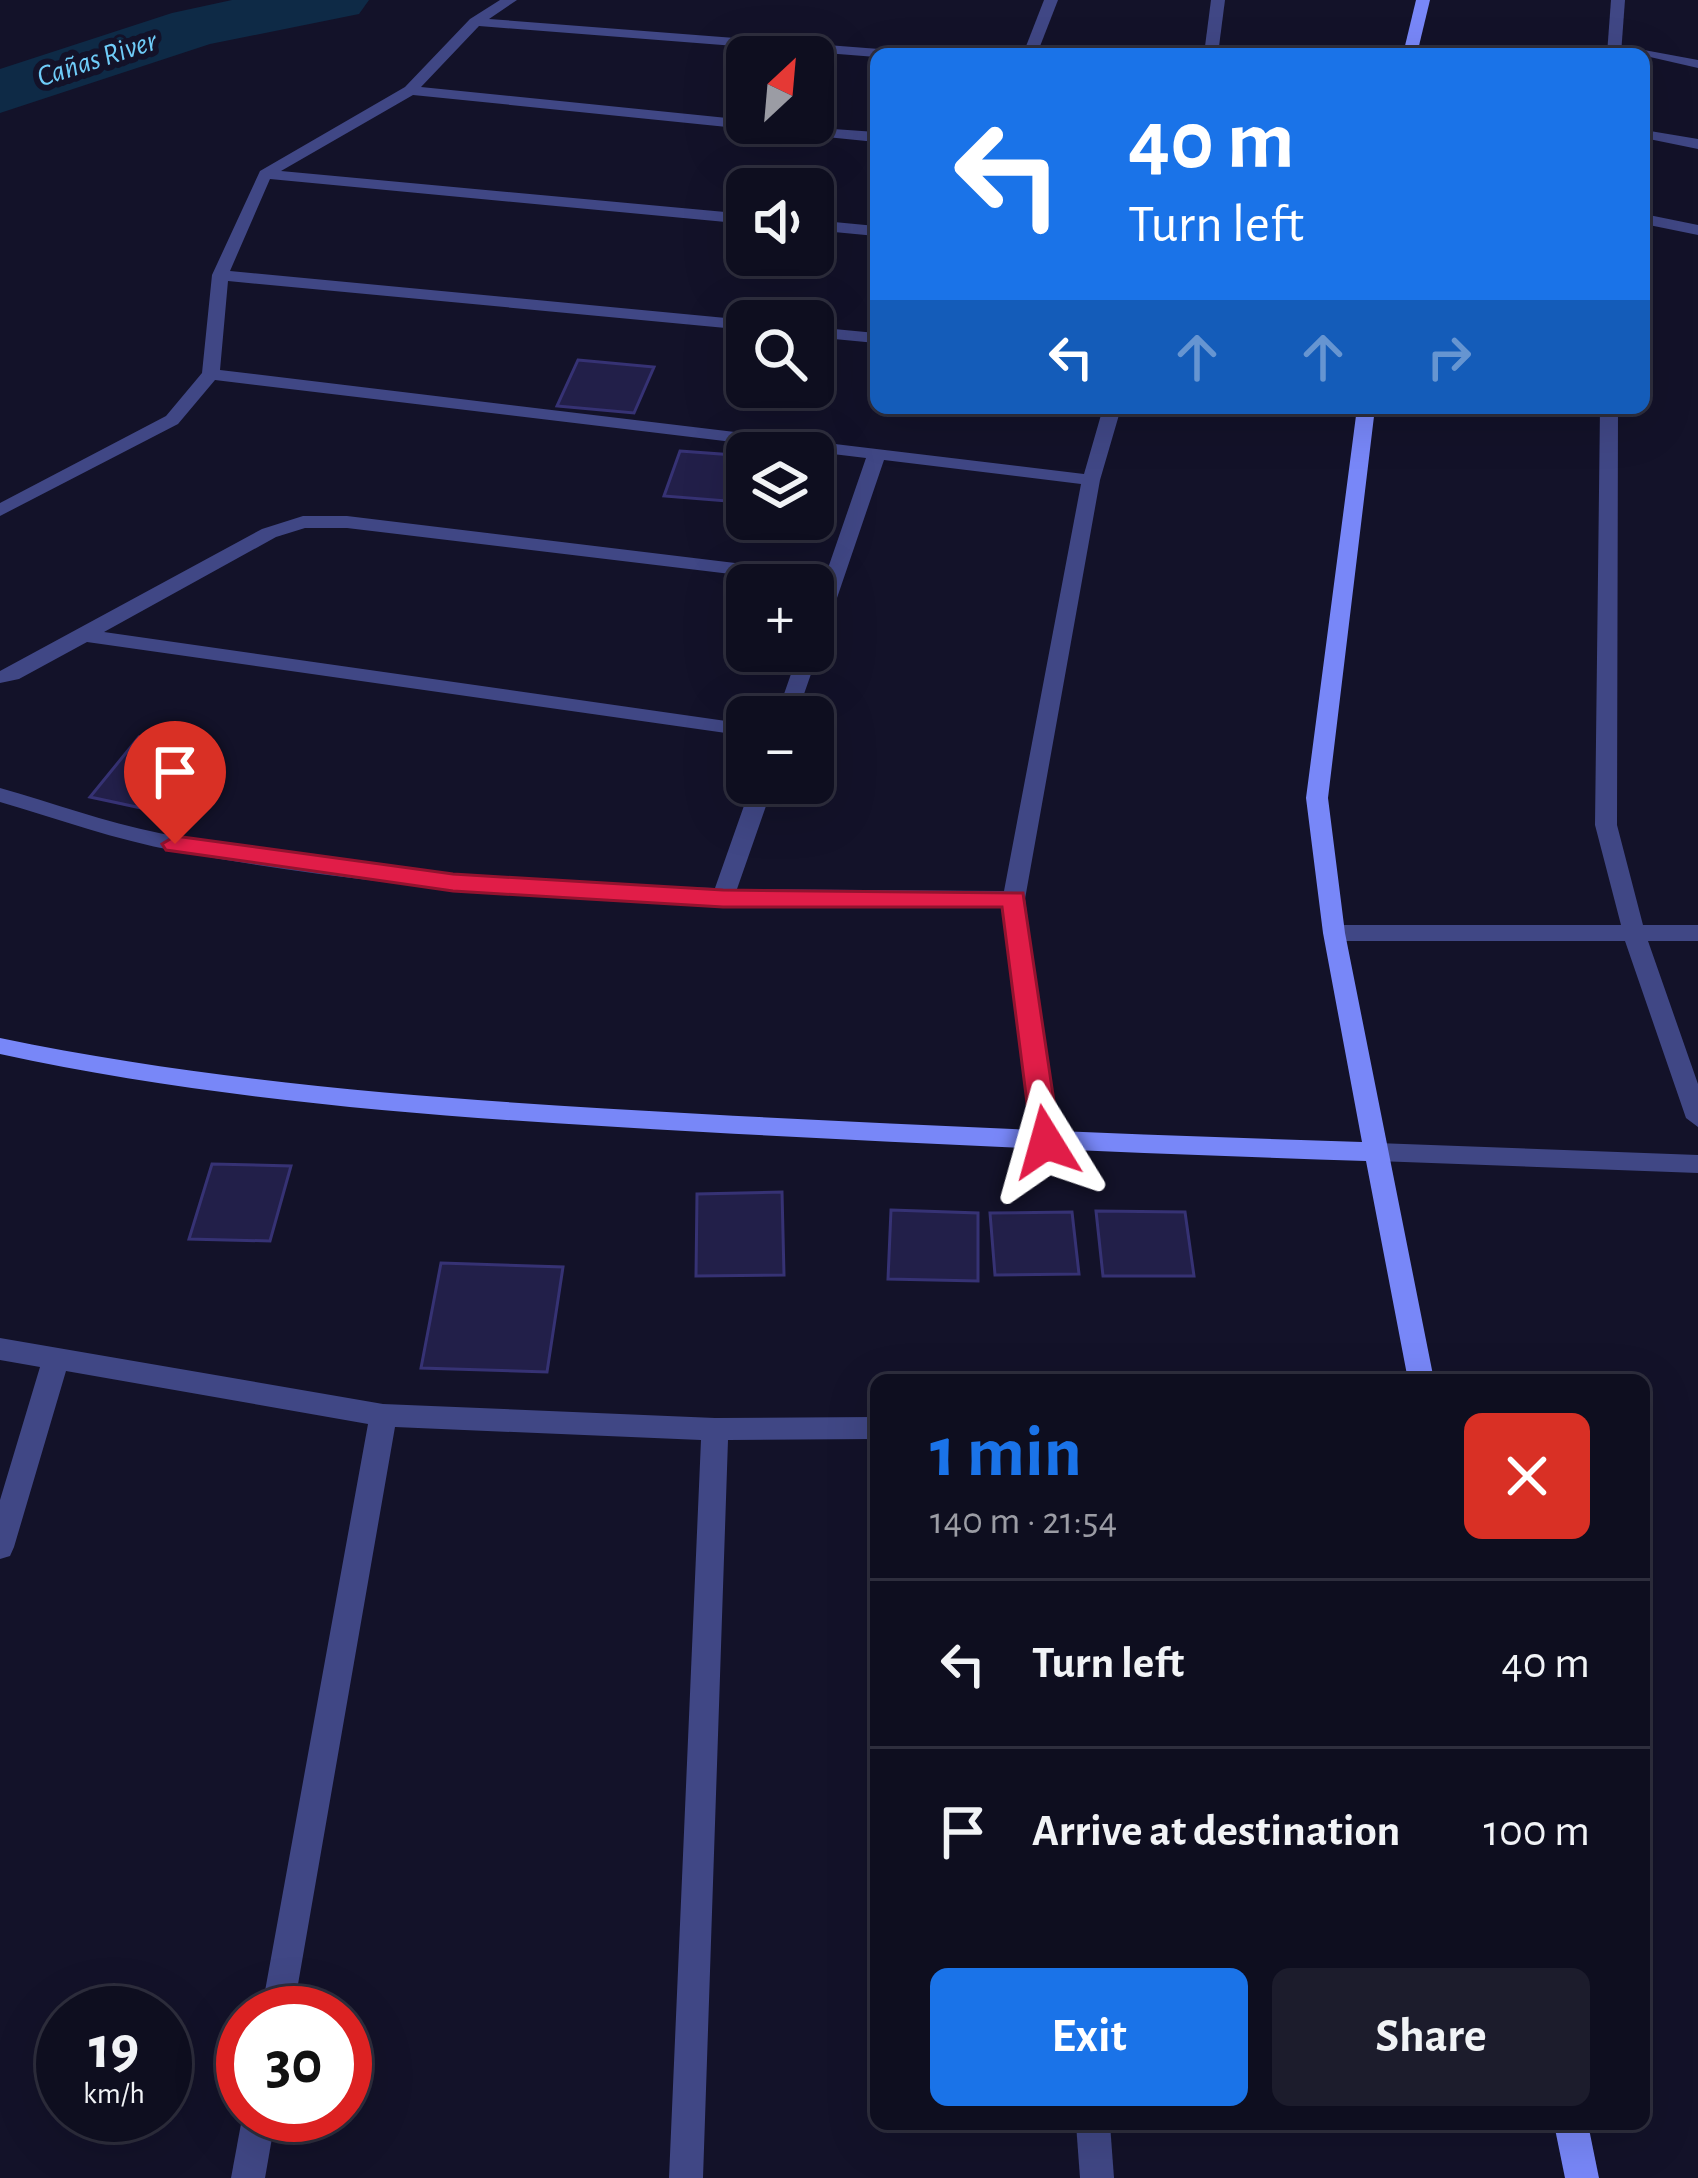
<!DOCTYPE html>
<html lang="en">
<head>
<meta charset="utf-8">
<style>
	body { margin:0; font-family:"Alegreya Sans",sans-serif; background:#1c1c2c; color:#f1f3f6; height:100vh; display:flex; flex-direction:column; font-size:45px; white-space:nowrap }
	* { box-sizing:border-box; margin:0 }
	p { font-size:39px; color:#9b9ca4 }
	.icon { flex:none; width:66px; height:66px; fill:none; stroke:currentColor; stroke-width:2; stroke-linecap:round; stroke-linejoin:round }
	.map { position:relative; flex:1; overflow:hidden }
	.drawer { position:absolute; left:870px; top:1374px; width:780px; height:756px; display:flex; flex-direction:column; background:#0e0e1f; border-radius:18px; box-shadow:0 12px 48px #0002,0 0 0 3px #2e2e3d }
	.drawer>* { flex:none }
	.top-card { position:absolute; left:870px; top:48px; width:780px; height:366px; border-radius:18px; box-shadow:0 12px 48px #0002,0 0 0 3px #2e2e3d; background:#1a73e8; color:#fff; overflow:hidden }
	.needle { width:78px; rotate:26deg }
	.tools { position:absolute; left:726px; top:36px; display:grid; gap:24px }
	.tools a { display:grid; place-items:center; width:108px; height:108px; border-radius:18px; background:#0e0e1f; box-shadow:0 12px 48px #0002,0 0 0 3px #2e2e3d; font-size:60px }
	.speed { position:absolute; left:36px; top:1986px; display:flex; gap:24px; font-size:60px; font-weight:700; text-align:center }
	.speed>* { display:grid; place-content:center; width:156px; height:156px; border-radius:50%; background:#0e0e1f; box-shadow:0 12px 48px #0002,0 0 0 3px #2e2e3d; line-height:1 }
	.speed small { font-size:30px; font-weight:400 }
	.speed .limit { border:18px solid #d22; background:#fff; color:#111 }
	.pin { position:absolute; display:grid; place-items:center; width:102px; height:102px; color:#fff; margin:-123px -51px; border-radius:50% 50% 50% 0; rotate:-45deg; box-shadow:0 0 12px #0007 }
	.pin .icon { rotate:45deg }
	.me { position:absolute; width:132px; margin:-66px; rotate:352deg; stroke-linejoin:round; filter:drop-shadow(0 0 9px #0008) }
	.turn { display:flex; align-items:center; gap:42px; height:252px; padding:0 60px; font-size:54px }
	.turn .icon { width:156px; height:156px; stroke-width:2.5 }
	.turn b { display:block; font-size:84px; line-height:102px }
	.lanes { display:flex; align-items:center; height:114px; padding:0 60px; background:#0003; justify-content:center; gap:60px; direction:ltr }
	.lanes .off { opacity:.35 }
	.round { display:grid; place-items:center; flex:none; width:126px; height:126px; border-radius:18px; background:#1c1c2c }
	.overview { display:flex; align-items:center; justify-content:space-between; height:204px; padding:0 60px }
	h1 { font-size:72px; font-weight:700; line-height:90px; color:#1a73e8 }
	.action { display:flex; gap:24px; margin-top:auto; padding:24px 60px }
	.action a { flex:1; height:138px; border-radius:18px; background:#1a73e8; color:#fff; font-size:48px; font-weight:700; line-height:138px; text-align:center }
	.action a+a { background:#1c1c2c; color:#f1f3f6 }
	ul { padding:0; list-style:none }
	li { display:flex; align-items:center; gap:36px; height:168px; padding:0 60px; border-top:3px solid #2e2e3d }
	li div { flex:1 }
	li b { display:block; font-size:45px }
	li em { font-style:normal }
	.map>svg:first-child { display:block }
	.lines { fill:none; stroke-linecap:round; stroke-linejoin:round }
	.river { fill:#0e2a46; fill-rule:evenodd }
	.building { fill:#221f49; stroke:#363274; stroke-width:3 }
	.street { fill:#404785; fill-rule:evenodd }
	.secondary { fill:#7887f8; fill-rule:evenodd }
	.route { fill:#e11d48; stroke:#92132f; stroke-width:3 }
	.labels { text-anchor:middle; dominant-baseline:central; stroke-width:12; stroke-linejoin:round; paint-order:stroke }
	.far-water-label { font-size:30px; font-style:italic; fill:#6fccf8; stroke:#131229 }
</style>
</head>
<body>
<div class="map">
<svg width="1698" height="2178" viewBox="0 0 1698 2178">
	<rect width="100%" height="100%" fill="#131229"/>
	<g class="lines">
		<!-- river -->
		<polygon class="river" points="232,0 369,0 359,14 210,44 0,113 0,69 172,13"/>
	</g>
	<!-- building -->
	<g class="building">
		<polygon points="578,360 654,367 634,413 557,406"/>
		<polygon points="680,451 747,456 747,479 739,502 664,496"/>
		<polygon points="139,737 207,751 160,812 90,797"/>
		<polygon points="212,1164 291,1166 270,1241 189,1239"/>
		<polygon points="782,1192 784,1275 696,1276 697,1194"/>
		<polygon points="891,1210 978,1213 978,1281 888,1279"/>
		<polygon points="1096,1211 1185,1212 1194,1276 1103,1276"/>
		<polygon points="1072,1212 1079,1274 995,1275 990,1213"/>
		<polygon points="441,1263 563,1267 547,1372 421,1368"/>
	</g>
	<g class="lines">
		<!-- street -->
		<g class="street">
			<path d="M500,0H517L489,19L892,50L899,54H876V57L479,26L421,87L747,120V123L876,132V142L413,95L281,171L747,214V224L270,179L230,271L747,320L751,321H747V330L228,281L220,370L1084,474L1103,408H1121L1100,480L1025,899L1058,1142L1055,1148H1037L1034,1142L1004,906C727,905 449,903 176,851C116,840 58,819 0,802V788C53,803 105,822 159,833C341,872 530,884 715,888L752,783H774L737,889L1004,891L1081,484L884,460L823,639L813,645V611L822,585L347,528H305L276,537L104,632L747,724V736L87,642L19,679L0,683V671L262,529L303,516H347L826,574L866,458L215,380L178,424L0,516V503L166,416L202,373L212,275L260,171L405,87L470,19Z"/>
			<polygon points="1044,0 1058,0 1037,54 1023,54"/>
			<polygon points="1211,0 1225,0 1218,54 1204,54"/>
			<polygon points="1611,0 1625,0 1621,54 1607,54"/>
			<polygon points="1644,50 1698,60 1698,68 1637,54"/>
			<polygon points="1644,130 1698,139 1698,149 1644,138"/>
			<polygon points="1644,214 1698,225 1698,235 1644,224"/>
			<polygon points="813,220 876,226 876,236 813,230"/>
			<polygon points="813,327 876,333 876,343 813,337"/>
			<polygon points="1600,408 1618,408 1617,825 1643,925 1698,925 1698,941 1648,941 1698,1084 1698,1127 1686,1118 1625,941 1334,941 1323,933 1334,925 1621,925 1595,825"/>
			<polygon points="813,646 819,651 796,717 776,717 799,651 813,651"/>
			<polygon points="1377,1143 1698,1155 1698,1173 1377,1161 1368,1159 1365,1152 1368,1145"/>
			<polygon points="0,1338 383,1404 715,1418 876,1417 876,1439 728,1440 703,2178 669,2178 701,1440 395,1427 293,2013 261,2013 368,1424 66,1371 14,1547 10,1556 0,1559 0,1500 40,1367 0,1360"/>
			<polygon points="243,2113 276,2115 265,2178 231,2178"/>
			<polygon points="1076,2124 1110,2124 1114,2178 1080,2178"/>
		</g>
		<!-- secondary -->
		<g class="secondary">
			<polygon points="1416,0 1430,0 1417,54 1403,54"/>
			<path d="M1357,408H1375L1328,798L1345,933L1434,1380H1408L1366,1161C1145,1154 924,1144 703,1132C467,1119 232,1104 0,1054V1038C232,1086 466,1101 702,1114C922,1126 1142,1135 1362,1142L1323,933L1306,798Z"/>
			<polygon points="1554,2124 1588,2124 1599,2178 1565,2178"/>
		</g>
	</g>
	<!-- route -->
	<polygon class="route" points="175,836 453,874 723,890 1023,893 1060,1142 1046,1153 1032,1142 1002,907 723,907 453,891 166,850 162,844"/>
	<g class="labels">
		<!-- far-water labels -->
		<g class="far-water-label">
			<text transform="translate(97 59) rotate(-18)">Cañas River</text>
		</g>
	</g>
</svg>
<div class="tools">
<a><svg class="needle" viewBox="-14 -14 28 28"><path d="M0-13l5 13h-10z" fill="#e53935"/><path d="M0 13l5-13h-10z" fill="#9b9ca4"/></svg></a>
<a><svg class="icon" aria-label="sound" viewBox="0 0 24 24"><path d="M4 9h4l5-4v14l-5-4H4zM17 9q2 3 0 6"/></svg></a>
<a><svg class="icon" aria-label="search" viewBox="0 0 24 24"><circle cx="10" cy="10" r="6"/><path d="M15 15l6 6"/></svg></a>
<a><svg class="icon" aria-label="layers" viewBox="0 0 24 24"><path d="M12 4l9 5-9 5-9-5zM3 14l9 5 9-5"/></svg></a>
<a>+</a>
<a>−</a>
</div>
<div class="speed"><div>19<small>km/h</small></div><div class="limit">30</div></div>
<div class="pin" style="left:175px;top:844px;background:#d93025"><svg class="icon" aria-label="arrive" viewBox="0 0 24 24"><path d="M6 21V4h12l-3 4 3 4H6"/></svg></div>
<svg class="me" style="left:1046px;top:1142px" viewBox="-20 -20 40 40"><path d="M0-17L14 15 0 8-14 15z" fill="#e11d48" stroke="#fff" stroke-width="4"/></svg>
<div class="top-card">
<div class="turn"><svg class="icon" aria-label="left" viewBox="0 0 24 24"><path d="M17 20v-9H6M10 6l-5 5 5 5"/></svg><div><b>40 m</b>Turn left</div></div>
<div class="lanes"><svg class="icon" aria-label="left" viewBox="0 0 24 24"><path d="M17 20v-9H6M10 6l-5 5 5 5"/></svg><svg class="icon off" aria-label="ahead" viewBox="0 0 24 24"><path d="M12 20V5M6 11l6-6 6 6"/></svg><svg class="icon off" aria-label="ahead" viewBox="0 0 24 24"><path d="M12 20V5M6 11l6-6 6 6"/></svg><svg class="icon off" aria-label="right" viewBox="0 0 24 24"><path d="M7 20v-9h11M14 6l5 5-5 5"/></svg></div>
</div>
<section class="drawer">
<div class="overview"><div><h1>1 min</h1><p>140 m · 21:54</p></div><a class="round" style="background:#d93025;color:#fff"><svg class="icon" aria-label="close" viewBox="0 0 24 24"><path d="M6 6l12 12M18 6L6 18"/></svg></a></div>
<ul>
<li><svg class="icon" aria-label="left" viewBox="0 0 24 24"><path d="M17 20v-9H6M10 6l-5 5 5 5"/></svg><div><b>Turn left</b></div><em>40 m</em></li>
<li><svg class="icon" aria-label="arrive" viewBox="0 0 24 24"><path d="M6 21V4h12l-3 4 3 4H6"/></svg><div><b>Arrive at destination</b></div><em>100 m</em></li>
</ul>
<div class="action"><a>Exit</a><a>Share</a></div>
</section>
</div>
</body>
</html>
